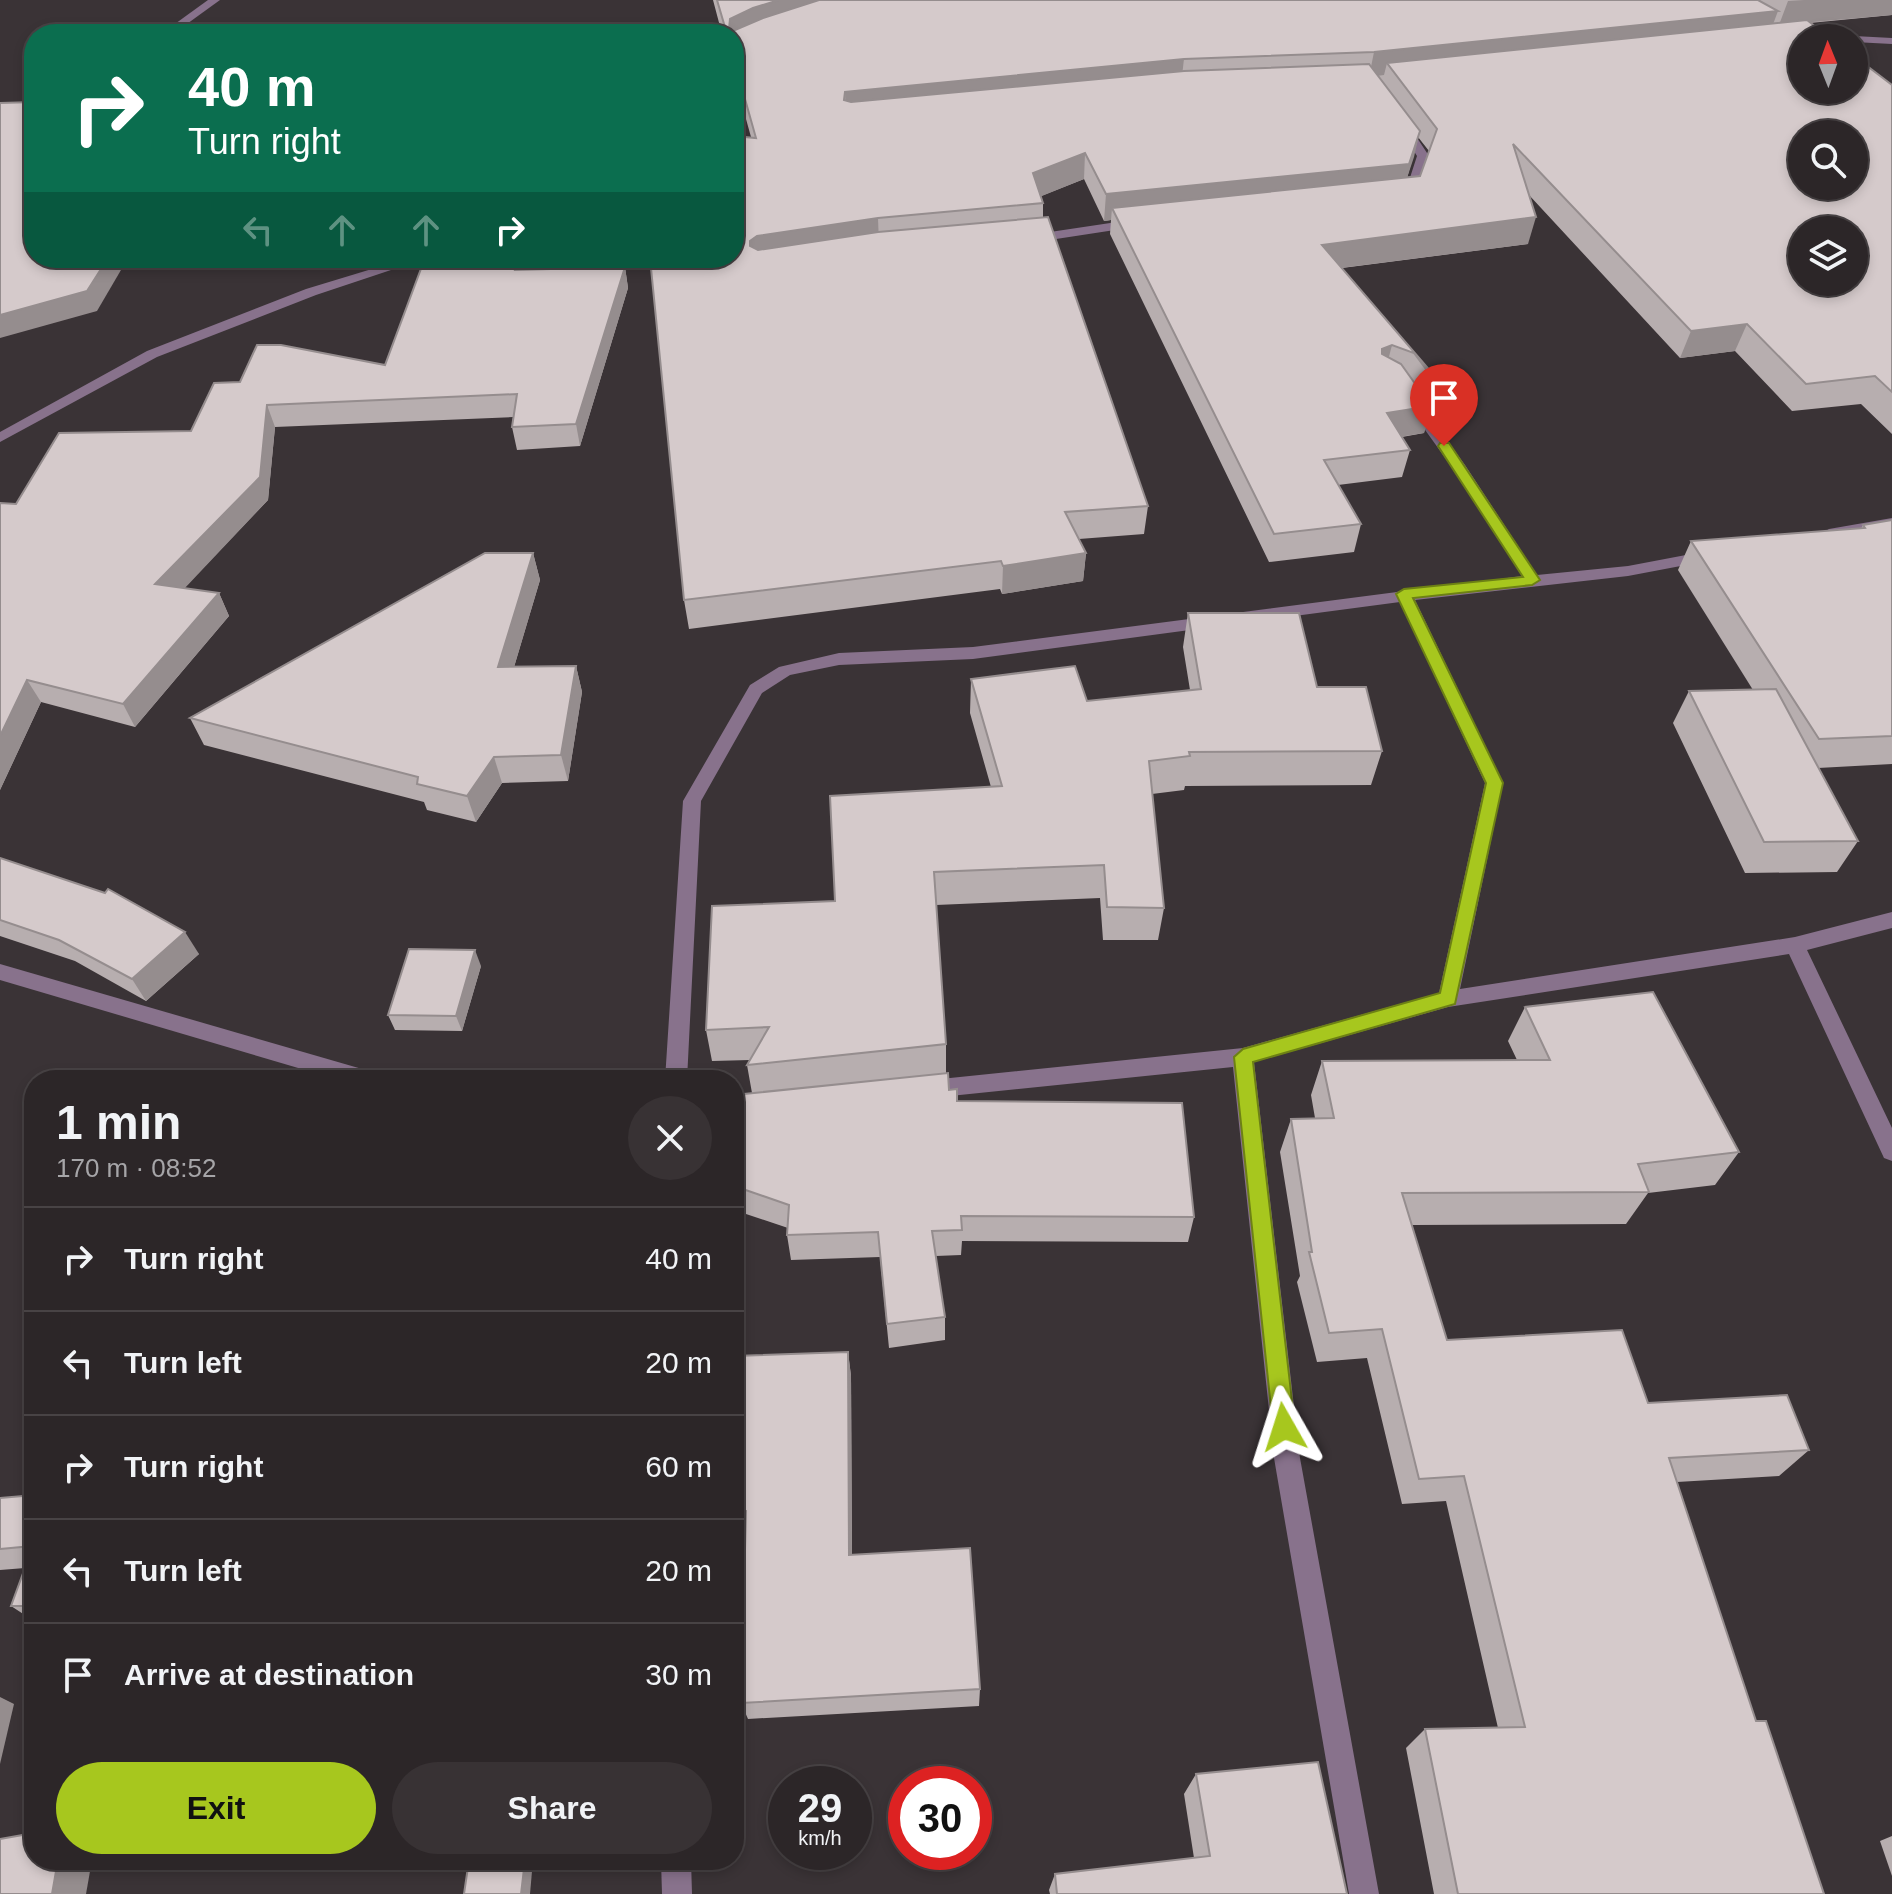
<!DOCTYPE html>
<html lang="en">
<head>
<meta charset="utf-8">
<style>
	body { margin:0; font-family:Helvetica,sans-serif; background:#383234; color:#f1f3f6; height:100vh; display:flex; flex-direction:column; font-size:30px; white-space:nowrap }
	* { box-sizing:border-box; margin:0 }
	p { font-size:26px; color:#a6a5a8 }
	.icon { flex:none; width:44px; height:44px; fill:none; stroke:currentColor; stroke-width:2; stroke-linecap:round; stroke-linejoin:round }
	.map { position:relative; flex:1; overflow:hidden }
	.details { position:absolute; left:24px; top:1070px; width:720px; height:800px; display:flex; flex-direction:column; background:#2c2628; border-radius:32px; box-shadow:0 4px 12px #0003,0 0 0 2px #484345 }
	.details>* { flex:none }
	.top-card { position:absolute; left:24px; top:24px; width:720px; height:244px; border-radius:32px; box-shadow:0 4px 12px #0003,0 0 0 2px #484345; background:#0b6e4f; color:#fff; overflow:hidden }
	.needle { width:52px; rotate:359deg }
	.fabs { position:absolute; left:1788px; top:24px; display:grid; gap:16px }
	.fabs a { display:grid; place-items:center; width:80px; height:80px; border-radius:50%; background:#2c2628; box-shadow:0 4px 12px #0003,0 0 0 2px #484345; font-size:40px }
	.speed { position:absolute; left:768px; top:1766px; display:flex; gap:16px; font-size:40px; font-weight:700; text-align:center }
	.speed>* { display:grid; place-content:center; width:104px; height:104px; border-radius:50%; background:#2c2628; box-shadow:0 4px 12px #0003,0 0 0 2px #484345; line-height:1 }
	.speed small { font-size:20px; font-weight:400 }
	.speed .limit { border:12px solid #d22; background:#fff; color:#111 }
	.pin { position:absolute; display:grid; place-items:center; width:68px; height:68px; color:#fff; margin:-82px -34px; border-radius:50% 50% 50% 0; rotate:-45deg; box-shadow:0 0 8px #0007 }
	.pin .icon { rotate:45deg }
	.me { position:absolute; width:88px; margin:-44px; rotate:354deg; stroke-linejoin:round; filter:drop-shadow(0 0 6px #0008) }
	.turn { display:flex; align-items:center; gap:28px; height:168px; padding:0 32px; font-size:36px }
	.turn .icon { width:104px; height:104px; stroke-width:2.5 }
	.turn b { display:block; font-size:56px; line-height:68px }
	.lanes { display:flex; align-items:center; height:76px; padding:0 32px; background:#0003; justify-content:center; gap:40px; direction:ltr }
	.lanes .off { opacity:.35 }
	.round { display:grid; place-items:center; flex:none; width:84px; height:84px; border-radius:42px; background:#383234 }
	.head { display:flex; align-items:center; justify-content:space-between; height:136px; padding:0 32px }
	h1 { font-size:48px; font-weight:600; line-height:60px }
	.button { display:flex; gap:16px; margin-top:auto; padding:16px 32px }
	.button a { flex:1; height:92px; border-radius:48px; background:#a7c71e; color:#111; font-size:32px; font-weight:600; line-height:92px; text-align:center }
	.button a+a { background:#383234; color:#f1f3f6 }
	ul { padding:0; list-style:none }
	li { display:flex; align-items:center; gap:24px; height:104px; padding:0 32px; border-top:2px solid #484345 }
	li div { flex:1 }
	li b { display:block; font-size:30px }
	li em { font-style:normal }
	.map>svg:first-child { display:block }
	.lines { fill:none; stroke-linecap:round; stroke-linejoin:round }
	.minor { fill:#88728c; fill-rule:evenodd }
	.wall { fill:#b7aeaf; fill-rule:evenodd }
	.shaded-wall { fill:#958d8e }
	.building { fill:#d5cacb; stroke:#958d8e; stroke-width:2; fill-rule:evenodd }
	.route { fill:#a7c71e; stroke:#6d8114; stroke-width:2 }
</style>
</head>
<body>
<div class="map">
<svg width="1892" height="1894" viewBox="0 0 1892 1894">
	<rect width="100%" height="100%" fill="#3a3336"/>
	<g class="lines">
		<!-- minor -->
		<g class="minor">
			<polygon points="208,0 220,0 173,34 161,34"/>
			<polygon points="1854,36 1892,38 1892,44 1854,42 1854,38 1849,38"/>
			<polygon points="1402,120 1406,121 1429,156 1416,196 1404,201 1398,197 1405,193 1417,156 1396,123"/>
			<polygon points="1137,219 1141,220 1141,226 1030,243 1024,239 1030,235"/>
			<polygon points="408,258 427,258 316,295 157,357 0,442 0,432 147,351 306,289"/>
			<polygon points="1412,398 1417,399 1465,465 1537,575 1628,566 1707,551 1715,556 1707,561 1628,576 1415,600 1503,783 1460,989 1795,937 1892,912 1892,928 1807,950 1892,1128 1892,1161 1884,1158 1789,954 1448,1007 1254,1062 1300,1458 1379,1894 1349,1894 1274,1458 1233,1067 921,1099 913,1096 910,1090 913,1084 921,1081 1243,1048 1439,993 1485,783 1400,602 973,659 839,665 790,675 762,693 701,801 687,1080 665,1080 683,801 750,685 779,667 839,653 973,647 1397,592 1404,589 1410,591 1522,576 1451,466 1405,402"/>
			<polygon points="1892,518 1892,528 1829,539 1821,534 1829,529"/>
			<polygon points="0,964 369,1071 377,1074 380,1080 339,1080 0,980"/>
			<polygon points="661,1860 691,1860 692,1894 662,1894"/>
		</g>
	</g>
	<!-- wall -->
	<g class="wall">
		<path d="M713,0H1892V15L1810,23L1892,85V434L1861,404L1792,411L1735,351L1680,358L1529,195L1528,244L1342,268L1457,402L1450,429L1444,430L1430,411L1424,433L1402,437L1410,450L1402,477L1338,485L1361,524L1354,552L1269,562L1110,234L1111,220L1104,221L1084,179L1041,196L1043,203V217L1148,506L1144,534L1079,539L1086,553L1083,581L1002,594L1000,589L689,629L684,600L751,137L734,76V34H722ZM1418,137L1429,151L1420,176L1407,178Z"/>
		<polygon points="625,267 628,288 580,446 517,450 512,427 513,417 275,427 268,500 184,588 219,593 229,616 135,727 41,702 0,790 16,504 191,431 240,382 385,365 525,270"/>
		<polygon points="1892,520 1892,764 1818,768 1858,841 1837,872 1745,873 1673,723 1689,691 1753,690 1678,570 1691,541 1861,529 1863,525"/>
		<polygon points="533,553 540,580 514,667 576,666 582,692 568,781 502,783 476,822 427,810 424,802 204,745 190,718"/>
		<polygon points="1188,613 1317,687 1382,751 1371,785 1185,786 1184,790 1152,794 1164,908 1158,940 1103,940 1100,898 936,905 946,1044 946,1073 949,1090 957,1101 1194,1217 1188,1242 962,1241 961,1255 936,1256 945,1317 945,1340 889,1348 880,1257 791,1260 787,1235 788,1228 734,1210 734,1095 752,1093 747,1065 750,1060 712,1061 706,1030 835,901 991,787 970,713 971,679 1087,701 1190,690 1183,647"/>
		<polygon points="0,858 199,954 146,1001 75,961 0,936"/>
		<polygon points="481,966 462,1031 395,1030 388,1015"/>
		<polygon points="1525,1007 1739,1152 1715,1185 1648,1193 1626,1224 1412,1225 1447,1340 1648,1403 1809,1450 1779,1476 1677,1482 1756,1721 1824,1894 1434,1894 1406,1748 1425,1729 1498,1728 1446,1501 1402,1504 1367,1358 1317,1362 1297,1282 1300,1276 1280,1152 1291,1119 1315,1118 1311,1095 1322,1061 1517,1060 1508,1041"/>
		<polygon points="848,1352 851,1376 852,1555 980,1689 979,1706 748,1719 741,1703 746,1533 734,1533 734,1356"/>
		<polygon points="34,1495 34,1621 11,1606 25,1568 0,1570 0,1498"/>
		<polygon points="1196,1774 1347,1894 1050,1894 1049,1890 1055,1874 1194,1858 1184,1794"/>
		<polygon points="1892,1836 1892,1876 1880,1841"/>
	</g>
	<!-- shaded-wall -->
	<g class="shaded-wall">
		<polygon points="779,0 849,0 734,43 729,29 730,19 753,8"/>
		<polygon points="1804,0 1892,0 1892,15 1779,25 1788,1"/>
		<polygon points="1778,11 1769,35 1387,63 1384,75 1369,77 1374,52"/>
		<polygon points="1184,59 1181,84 846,117 845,92"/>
		<polygon points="1420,131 1414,157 1403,190 1112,208 1111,220 1104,221 1106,194"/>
		<polygon points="1085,153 1084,179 1032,200 1033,173"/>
		<polygon points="1536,217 1528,244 1317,271 1322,245"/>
		<polygon points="878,218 879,245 752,272 750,241 757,236"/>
		<polygon points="108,258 128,258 97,311 0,338 0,315"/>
		<polygon points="518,258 522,258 525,271 515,270"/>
		<polygon points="625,267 628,288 580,446 576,424"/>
		<polygon points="1747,324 1735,351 1680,358 1691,331"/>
		<polygon points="1392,345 1385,372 1382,349"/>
		<polygon points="1457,402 1450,429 1444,430 1451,403"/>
		<polygon points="267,405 275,427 268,500 167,607 155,584"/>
		<polygon points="1431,406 1424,433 1380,440 1387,413"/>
		<polygon points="533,553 540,580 506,694 498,667"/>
		<polygon points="1086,553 1083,581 1002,594 1003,566"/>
		<polygon points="219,593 229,616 135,727 123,704"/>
		<polygon points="576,666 582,692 568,781 561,755"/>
		<polygon points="27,680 41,702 0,790 0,736"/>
		<polygon points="494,757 502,783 476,822 467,796"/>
		<polygon points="185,932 199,954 146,1001 132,979"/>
		<polygon points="475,950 481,966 462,1031 456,1016"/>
		<polygon points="848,1352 851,1376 852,1575 849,1555"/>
		<polygon points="0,1697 14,1704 0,1764"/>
		<polygon points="58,1860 92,1860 86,1894 52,1894"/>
		<polygon points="525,1860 533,1860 530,1894 521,1894"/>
	</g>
	<!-- building -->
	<g class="building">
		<polygon points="717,0 779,0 753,8 730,19 729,29 733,31 763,18 819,0 1758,0 1778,11 1374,52 1184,59 845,92 844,100 851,102 1184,71 1369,64 1420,131 1409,164 1106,194 1085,153 1033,173 1043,203 878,218 757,236 750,241 750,246 758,250 878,232 1048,217 1148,506 1065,512 1086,553 1003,566 1001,561 684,600 650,258 734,258 734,136 756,138 734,60 734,34 727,34"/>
		<path d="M1807,20L1830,38H1802V90H1854V56L1892,85V392L1875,376L1806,384L1747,324L1691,331L1513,144L1536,217L1322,245L1457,402L1451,403L1414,353L1392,345L1382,349V354L1401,364L1431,406L1387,413L1410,450L1324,460L1361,524L1274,534L1112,208L1420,176L1437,129L1387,63ZM1802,134H1854V186H1802ZM1802,230H1854V282H1802Z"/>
		<polygon points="34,102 34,258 108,258 87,291 0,315 0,103"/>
		<polygon points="425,258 518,258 515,270 625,267 576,424 512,427 517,394 267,405 260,477 155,584 219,593 123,704 27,680 0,736 0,503 16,504 59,433 191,431 214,383 240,382 257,345 281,345 385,365"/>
		<polygon points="1892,520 1892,736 1819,739 1691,541 1865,528 1863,525"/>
		<polygon points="485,553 533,553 498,667 576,666 561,755 494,757 467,796 417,784 418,777 190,718"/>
		<polygon points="1188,613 1299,613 1317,687 1366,687 1382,751 1189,752 1190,756 1149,761 1164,908 1107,907 1104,865 934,872 946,1044 747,1065 769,1027 706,1030 712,906 835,901 830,796 1002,786 971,679 1075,666 1087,701 1201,689"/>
		<polygon points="1776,689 1858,841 1764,842 1689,691"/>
		<polygon points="0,858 105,893 108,889 185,932 132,979 59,940 0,920"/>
		<polygon points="409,949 475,950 456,1016 388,1015"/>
		<polygon points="1653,992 1739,1152 1638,1164 1649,1192 1402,1193 1447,1340 1622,1330 1648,1403 1787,1395 1809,1450 1669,1458 1756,1721 1766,1721 1824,1894 1458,1894 1425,1729 1525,1727 1464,1476 1419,1479 1382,1329 1329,1333 1309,1252 1312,1252 1291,1119 1334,1118 1322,1061 1550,1060 1525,1007"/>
		<polygon points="948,1073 949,1090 957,1089 957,1101 1182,1103 1194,1217 961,1216 962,1230 932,1231 945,1317 887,1324 878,1232 787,1235 789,1205 734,1186 734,1095"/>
		<polygon points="848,1352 849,1555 970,1548 980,1689 741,1703 746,1511 734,1512 734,1356"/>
		<polygon points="34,1495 34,1606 11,1606 33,1546 0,1549 0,1498"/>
		<polygon points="1318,1762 1347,1894 1057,1894 1055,1874 1210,1856 1196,1774"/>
		<polygon points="34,1833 34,1860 58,1860 52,1894 0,1894 0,1839"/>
		<polygon points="469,1860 525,1860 521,1894 464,1894"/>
	</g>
	<!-- route -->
	<polygon class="route" points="1440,443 1449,443 1540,580 1532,585 1413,598 1503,783 1455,1004 1253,1062 1295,1427 1292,1435 1284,1438 1276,1435 1273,1427 1234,1057 1243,1049 1440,993 1486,783 1396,594 1404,589 1523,577 1438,446"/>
</svg>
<div class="fabs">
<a><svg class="needle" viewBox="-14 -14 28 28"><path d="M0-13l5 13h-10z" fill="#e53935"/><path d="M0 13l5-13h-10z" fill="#a6a5a8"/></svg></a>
<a><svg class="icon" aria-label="search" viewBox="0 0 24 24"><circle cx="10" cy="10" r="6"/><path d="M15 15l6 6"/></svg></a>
<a><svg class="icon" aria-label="layers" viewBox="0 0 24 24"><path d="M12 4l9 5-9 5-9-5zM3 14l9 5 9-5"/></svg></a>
</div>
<div class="speed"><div>29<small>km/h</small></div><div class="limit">30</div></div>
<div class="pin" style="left:1444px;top:446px;background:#d93025"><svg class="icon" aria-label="arrive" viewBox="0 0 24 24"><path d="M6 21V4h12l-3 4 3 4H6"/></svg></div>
<svg class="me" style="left:1284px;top:1427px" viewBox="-20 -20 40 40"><path d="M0-17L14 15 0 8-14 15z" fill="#a7c71e" stroke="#fff" stroke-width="4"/></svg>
<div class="top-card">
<div class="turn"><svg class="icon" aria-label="right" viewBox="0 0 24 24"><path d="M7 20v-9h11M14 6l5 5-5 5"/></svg><div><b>40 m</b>Turn right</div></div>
<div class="lanes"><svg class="icon off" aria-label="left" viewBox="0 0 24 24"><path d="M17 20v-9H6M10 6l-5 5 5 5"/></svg><svg class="icon off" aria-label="ahead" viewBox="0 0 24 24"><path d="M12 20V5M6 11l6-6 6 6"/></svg><svg class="icon off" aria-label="ahead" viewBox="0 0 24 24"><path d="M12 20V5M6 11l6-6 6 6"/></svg><svg class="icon" aria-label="right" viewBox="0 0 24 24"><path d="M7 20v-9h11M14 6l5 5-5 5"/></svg></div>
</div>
<section class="details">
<div class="head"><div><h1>1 min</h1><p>170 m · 08:52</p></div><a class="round"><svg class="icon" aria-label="close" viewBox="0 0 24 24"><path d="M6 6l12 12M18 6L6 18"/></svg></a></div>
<ul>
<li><svg class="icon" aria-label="right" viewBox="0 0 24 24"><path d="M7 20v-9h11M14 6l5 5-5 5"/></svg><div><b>Turn right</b></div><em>40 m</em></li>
<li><svg class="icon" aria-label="left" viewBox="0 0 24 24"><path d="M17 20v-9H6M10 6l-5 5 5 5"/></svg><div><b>Turn left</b></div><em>20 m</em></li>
<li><svg class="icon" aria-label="right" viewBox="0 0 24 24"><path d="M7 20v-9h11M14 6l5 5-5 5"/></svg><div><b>Turn right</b></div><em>60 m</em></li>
<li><svg class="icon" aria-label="left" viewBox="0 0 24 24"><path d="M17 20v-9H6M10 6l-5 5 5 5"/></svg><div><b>Turn left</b></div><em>20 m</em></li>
<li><svg class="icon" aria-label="arrive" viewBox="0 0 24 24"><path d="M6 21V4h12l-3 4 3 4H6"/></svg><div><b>Arrive at destination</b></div><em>30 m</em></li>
</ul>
<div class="button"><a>Exit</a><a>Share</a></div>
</section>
</div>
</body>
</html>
